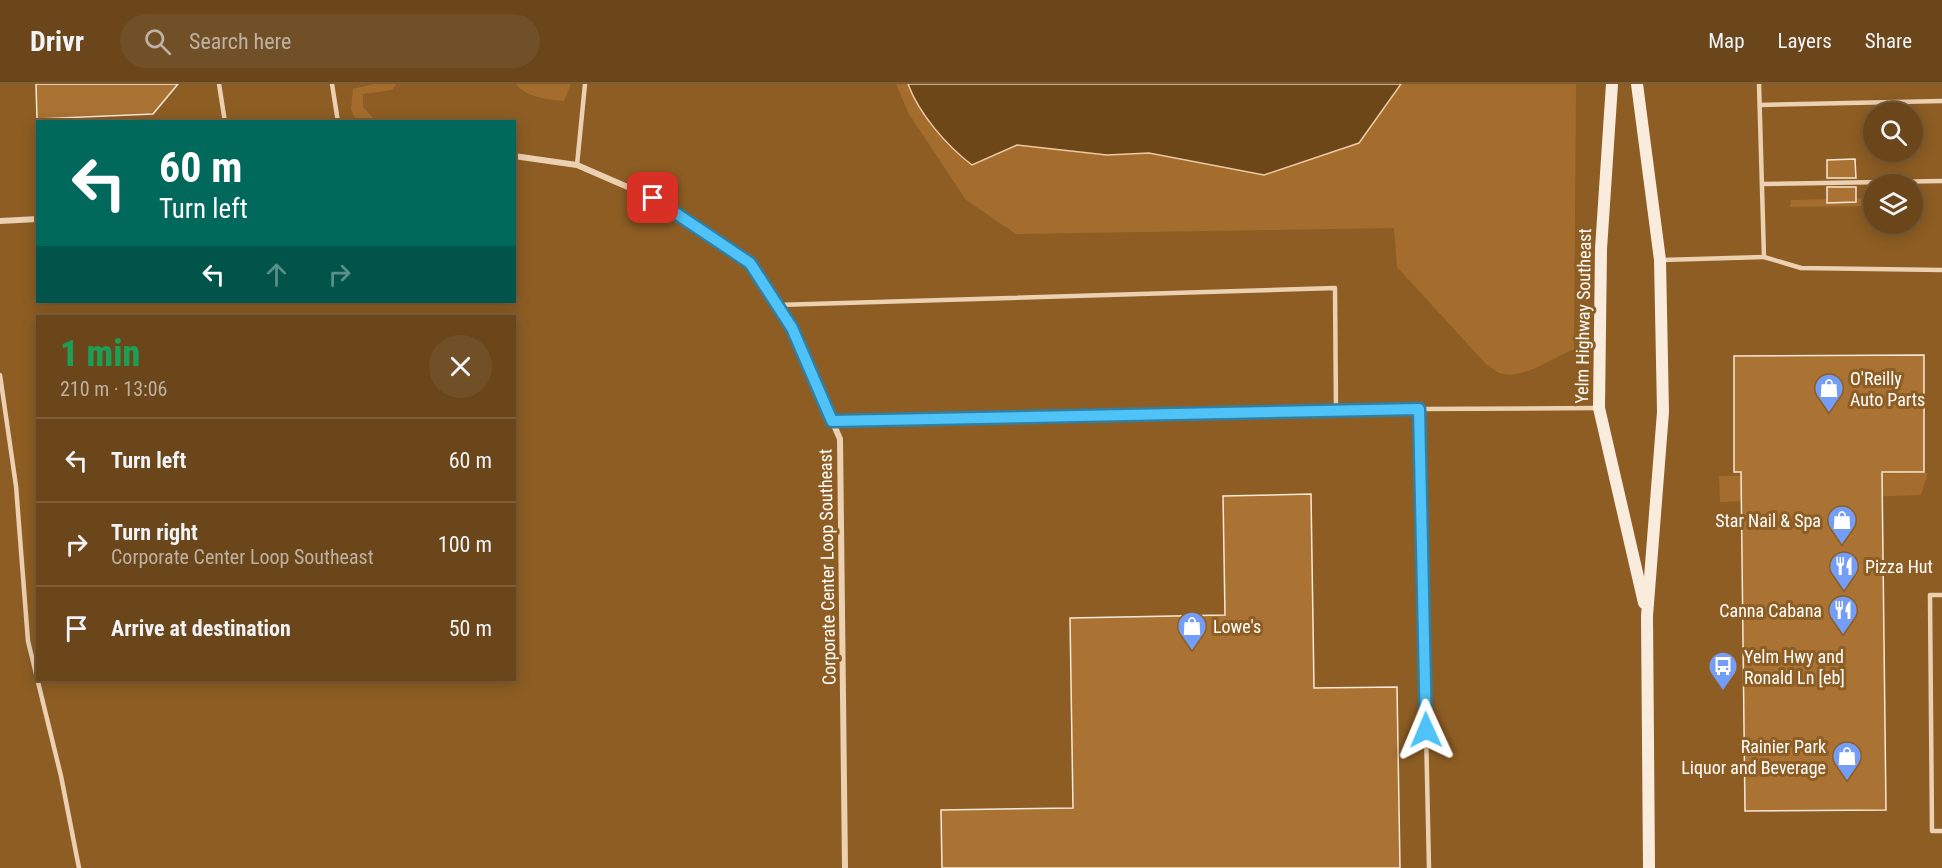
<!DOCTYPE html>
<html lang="en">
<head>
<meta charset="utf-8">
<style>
	body { margin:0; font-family:"Roboto Condensed",sans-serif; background:#725027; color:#f1f3f6; height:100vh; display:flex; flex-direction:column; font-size:22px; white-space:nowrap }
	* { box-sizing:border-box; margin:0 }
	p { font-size:20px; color:#beb1a2 }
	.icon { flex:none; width:33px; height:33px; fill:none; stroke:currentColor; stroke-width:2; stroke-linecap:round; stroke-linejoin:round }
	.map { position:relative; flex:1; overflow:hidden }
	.details { position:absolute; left:36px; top:231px; width:480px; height:366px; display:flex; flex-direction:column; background:#6a461a; border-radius:0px; box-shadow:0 3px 15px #0003,0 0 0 2px #7d5e39 }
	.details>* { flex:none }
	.banner { position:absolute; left:36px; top:36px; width:480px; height:183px; border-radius:0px; box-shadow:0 3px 15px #0003,0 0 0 2px #7d5e39; background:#00695c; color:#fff; overflow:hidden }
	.tools { position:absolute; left:1863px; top:18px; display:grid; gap:12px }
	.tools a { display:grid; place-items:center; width:60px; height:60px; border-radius:50%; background:#6a461a; box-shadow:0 3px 15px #0003,0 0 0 2px #7d5e39; font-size:30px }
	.pin { position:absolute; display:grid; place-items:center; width:51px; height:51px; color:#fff; margin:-26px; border-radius:12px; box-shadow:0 3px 9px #0006 }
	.me { position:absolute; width:66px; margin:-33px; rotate:359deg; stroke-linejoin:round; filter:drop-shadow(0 0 4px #0008) }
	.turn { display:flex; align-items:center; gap:21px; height:126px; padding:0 24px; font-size:27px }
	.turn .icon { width:78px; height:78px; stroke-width:2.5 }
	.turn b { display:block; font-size:42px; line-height:51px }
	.lanes { display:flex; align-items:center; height:57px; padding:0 24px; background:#0003; justify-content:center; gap:30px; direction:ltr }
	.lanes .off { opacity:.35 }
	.round { display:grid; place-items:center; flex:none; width:63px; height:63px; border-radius:32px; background:#725027 }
	.overview { display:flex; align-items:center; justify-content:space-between; height:102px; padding:0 24px }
	h1 { font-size:36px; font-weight:800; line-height:45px; color:#1e9e55 }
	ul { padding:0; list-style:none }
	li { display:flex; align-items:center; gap:18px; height:84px; padding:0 24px; border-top:2px solid #7d5e39 }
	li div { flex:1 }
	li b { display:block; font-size:22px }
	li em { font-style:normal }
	header { display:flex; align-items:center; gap:36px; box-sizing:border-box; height:84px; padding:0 30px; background:#6a461a; border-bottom:2px solid #7d5e39 }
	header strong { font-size:28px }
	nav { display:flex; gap:33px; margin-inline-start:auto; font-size:21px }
	.search { width:420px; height:54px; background:#725027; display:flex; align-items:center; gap:15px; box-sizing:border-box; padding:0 21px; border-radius:33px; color:#beb1a2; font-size:22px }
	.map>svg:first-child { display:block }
	.green { fill:#a56d2d }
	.water { fill:#6d4718; stroke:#eccaa6; stroke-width:1.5 }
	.building { fill:#aa7333; stroke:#f8e8d7; stroke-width:1.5 }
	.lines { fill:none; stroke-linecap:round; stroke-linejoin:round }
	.lane { stroke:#ebd0b2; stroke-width:4.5 }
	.street { stroke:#ebd0b2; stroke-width:6 }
	.secondary { stroke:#f9ecdd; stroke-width:12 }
	.route-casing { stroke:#337fa1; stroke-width:15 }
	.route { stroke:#4fc3f7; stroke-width:10 }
	.labels { text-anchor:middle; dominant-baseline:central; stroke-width:6; stroke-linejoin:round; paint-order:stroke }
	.street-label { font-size:18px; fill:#fff; stroke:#8d5d23 }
	.poi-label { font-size:18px; fill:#fff; stroke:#8d5d23; text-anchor:start }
</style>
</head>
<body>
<header>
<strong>Drivr</strong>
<div class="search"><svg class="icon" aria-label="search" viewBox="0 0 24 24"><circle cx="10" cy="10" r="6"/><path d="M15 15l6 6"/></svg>Search here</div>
<nav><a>Map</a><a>Layers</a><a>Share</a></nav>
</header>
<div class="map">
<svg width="1942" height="784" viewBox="0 0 1942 784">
	<rect width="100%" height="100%" fill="#8d5d23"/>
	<!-- green -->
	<g class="green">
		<polygon points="374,0 396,0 392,6 363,10 363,23 376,37 356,37 351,25 353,5"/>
		<path d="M516,0H571L564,17C547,15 527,14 516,0Z"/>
		<path d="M896,0H1576L1574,265C1554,273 1524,295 1503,290C1497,289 1491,283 1486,280L1397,183L1394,144L1016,150L966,116L909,30Z"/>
		<polygon points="1873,114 1873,122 1790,123 1791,116"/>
		<polygon points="1928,389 1921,411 1720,418 1719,392"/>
	</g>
	<!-- water -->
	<path class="water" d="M908,0H1401L1359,59L1264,91L1149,69L1107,71L1017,61L972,81C947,62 919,30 908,0Z"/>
	<!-- building -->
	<g class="building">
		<polygon points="36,0 178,0 153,30 37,35"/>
		<polygon points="1855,75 1856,94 1827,94 1827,76"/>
		<polygon points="1827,103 1856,103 1856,118 1827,119"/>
		<polygon points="1924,271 1924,388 1882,388 1886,726 1745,727 1741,388 1734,388 1734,272"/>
		<polygon points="1311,410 1314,604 1397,603 1400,784 942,784 941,726 1073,724 1070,534 1225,531 1223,412"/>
	</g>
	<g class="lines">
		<!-- lane -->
		<g class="lane">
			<polyline points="219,0 225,38"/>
			<polyline points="332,0 338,38"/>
			<polyline points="1759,0 1764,173 1801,184 1942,186"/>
			<polyline points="1760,21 1942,17"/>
			<polyline points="577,81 585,0"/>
			<polyline points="1762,100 1942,97"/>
			<polyline points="1662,176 1764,173"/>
			<polyline points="777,221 1335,204 1336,327"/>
			<polyline points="0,291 16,402 28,557 61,692 79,784"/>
			<polyline points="832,337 1419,325"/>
			<polyline points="1942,511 1930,511 1932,747 1942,747"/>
			<polyline points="1429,784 1419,325 1597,324"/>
		</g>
		<!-- street -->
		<g class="street">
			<polyline points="514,72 577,81 653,114 750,179 792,244 840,355 845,784"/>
			<polyline points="0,137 38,135"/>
		</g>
		<!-- secondary -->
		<g class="secondary">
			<polyline points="1612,0 1601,165 1599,324 1644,519"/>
			<polyline points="1637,0 1660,176 1663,328 1647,532 1649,784"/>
		</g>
	</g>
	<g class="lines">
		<!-- route casing -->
		<g class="route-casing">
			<polyline id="route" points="653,114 750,179 792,244 832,337 1419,325 1426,646"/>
		</g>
		<!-- route -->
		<use href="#route" class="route"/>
	</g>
	<!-- icons -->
	<defs>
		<g id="shop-pin" transform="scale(1.5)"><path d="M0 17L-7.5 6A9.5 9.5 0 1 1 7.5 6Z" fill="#749df7" stroke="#8d5d23"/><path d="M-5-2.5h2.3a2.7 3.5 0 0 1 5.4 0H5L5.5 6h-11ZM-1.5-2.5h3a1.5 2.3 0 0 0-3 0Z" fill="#fff"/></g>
		<g id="restaurant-pin" transform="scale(1.5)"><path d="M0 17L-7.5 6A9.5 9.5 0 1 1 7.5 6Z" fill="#749df7" stroke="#8d5d23"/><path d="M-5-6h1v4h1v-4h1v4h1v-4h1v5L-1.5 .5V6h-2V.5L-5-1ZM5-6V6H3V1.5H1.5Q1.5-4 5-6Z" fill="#fff"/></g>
		<g id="bus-pin" transform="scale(1.5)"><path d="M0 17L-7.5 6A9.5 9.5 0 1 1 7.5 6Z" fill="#749df7" stroke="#8d5d23"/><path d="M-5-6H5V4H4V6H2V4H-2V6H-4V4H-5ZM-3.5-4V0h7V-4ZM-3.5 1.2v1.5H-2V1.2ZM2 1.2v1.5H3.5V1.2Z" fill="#fff"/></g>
	</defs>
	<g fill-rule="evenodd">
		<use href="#shop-pin" x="1829" y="304"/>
		<use href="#shop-pin" x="1842" y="436"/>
		<use href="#restaurant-pin" x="1844" y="482"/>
		<use href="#restaurant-pin" x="1843" y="526"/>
		<use href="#shop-pin" x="1192" y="542"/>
		<use href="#bus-pin" x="1723" y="582"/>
		<use href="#shop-pin" x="1847" y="672"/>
	</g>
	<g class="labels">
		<!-- street labels -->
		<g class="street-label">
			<text transform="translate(1583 232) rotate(-89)">Yelm Highway Southeast</text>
			<text transform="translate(827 483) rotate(-91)">Corporate Center Loop Southeast</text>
		</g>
		<!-- poi labels -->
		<g class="poi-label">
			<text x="1850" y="294">O'Reilly<tspan x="1850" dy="21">Auto Parts</tspan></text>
			<text x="1821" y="436" text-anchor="end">Star Nail &amp; Spa</text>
			<text x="1865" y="482">Pizza Hut</text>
			<text x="1822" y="526" text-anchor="end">Canna Cabana</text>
			<text x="1213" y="542">Lowe's</text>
			<text x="1744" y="572">Yelm Hwy and<tspan x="1744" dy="21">Ronald Ln [eb]</tspan></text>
			<text x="1826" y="662" text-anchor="end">Rainier Park<tspan x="1826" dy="21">Liquor and Beverage</tspan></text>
		</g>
	</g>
</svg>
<div class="tools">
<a><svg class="icon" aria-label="search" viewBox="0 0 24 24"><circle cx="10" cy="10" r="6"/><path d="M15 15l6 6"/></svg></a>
<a><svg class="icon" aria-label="layers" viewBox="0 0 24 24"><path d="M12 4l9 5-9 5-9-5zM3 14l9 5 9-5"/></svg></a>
</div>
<div class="pin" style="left:653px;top:114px;background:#d93025"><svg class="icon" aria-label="arrive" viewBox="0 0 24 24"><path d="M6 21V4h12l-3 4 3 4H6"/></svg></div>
<svg class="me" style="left:1426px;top:646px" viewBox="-20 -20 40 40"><path d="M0-17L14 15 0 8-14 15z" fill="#4fc3f7" stroke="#fff" stroke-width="4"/></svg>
<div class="banner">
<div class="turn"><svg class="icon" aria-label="left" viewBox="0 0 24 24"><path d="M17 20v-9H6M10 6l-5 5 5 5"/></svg><div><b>60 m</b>Turn left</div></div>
<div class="lanes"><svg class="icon" aria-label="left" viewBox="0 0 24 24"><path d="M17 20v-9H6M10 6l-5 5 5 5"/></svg><svg class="icon off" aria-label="ahead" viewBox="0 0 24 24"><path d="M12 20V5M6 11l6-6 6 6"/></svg><svg class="icon off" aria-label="right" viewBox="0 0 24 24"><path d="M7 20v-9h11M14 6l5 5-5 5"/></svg></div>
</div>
<section class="details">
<div class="overview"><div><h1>1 min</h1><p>210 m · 13:06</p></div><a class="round"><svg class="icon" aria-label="close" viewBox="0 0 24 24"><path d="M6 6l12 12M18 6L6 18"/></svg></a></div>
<ul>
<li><svg class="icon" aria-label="left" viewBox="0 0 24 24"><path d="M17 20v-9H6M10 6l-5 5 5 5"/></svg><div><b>Turn left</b></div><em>60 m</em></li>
<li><svg class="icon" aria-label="right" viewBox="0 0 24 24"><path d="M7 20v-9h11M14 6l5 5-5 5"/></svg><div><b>Turn right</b><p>Corporate Center Loop Southeast</p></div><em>100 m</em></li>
<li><svg class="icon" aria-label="arrive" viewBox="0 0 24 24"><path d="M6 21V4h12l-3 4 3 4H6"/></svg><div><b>Arrive at destination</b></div><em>50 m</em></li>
</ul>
</section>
</div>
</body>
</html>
